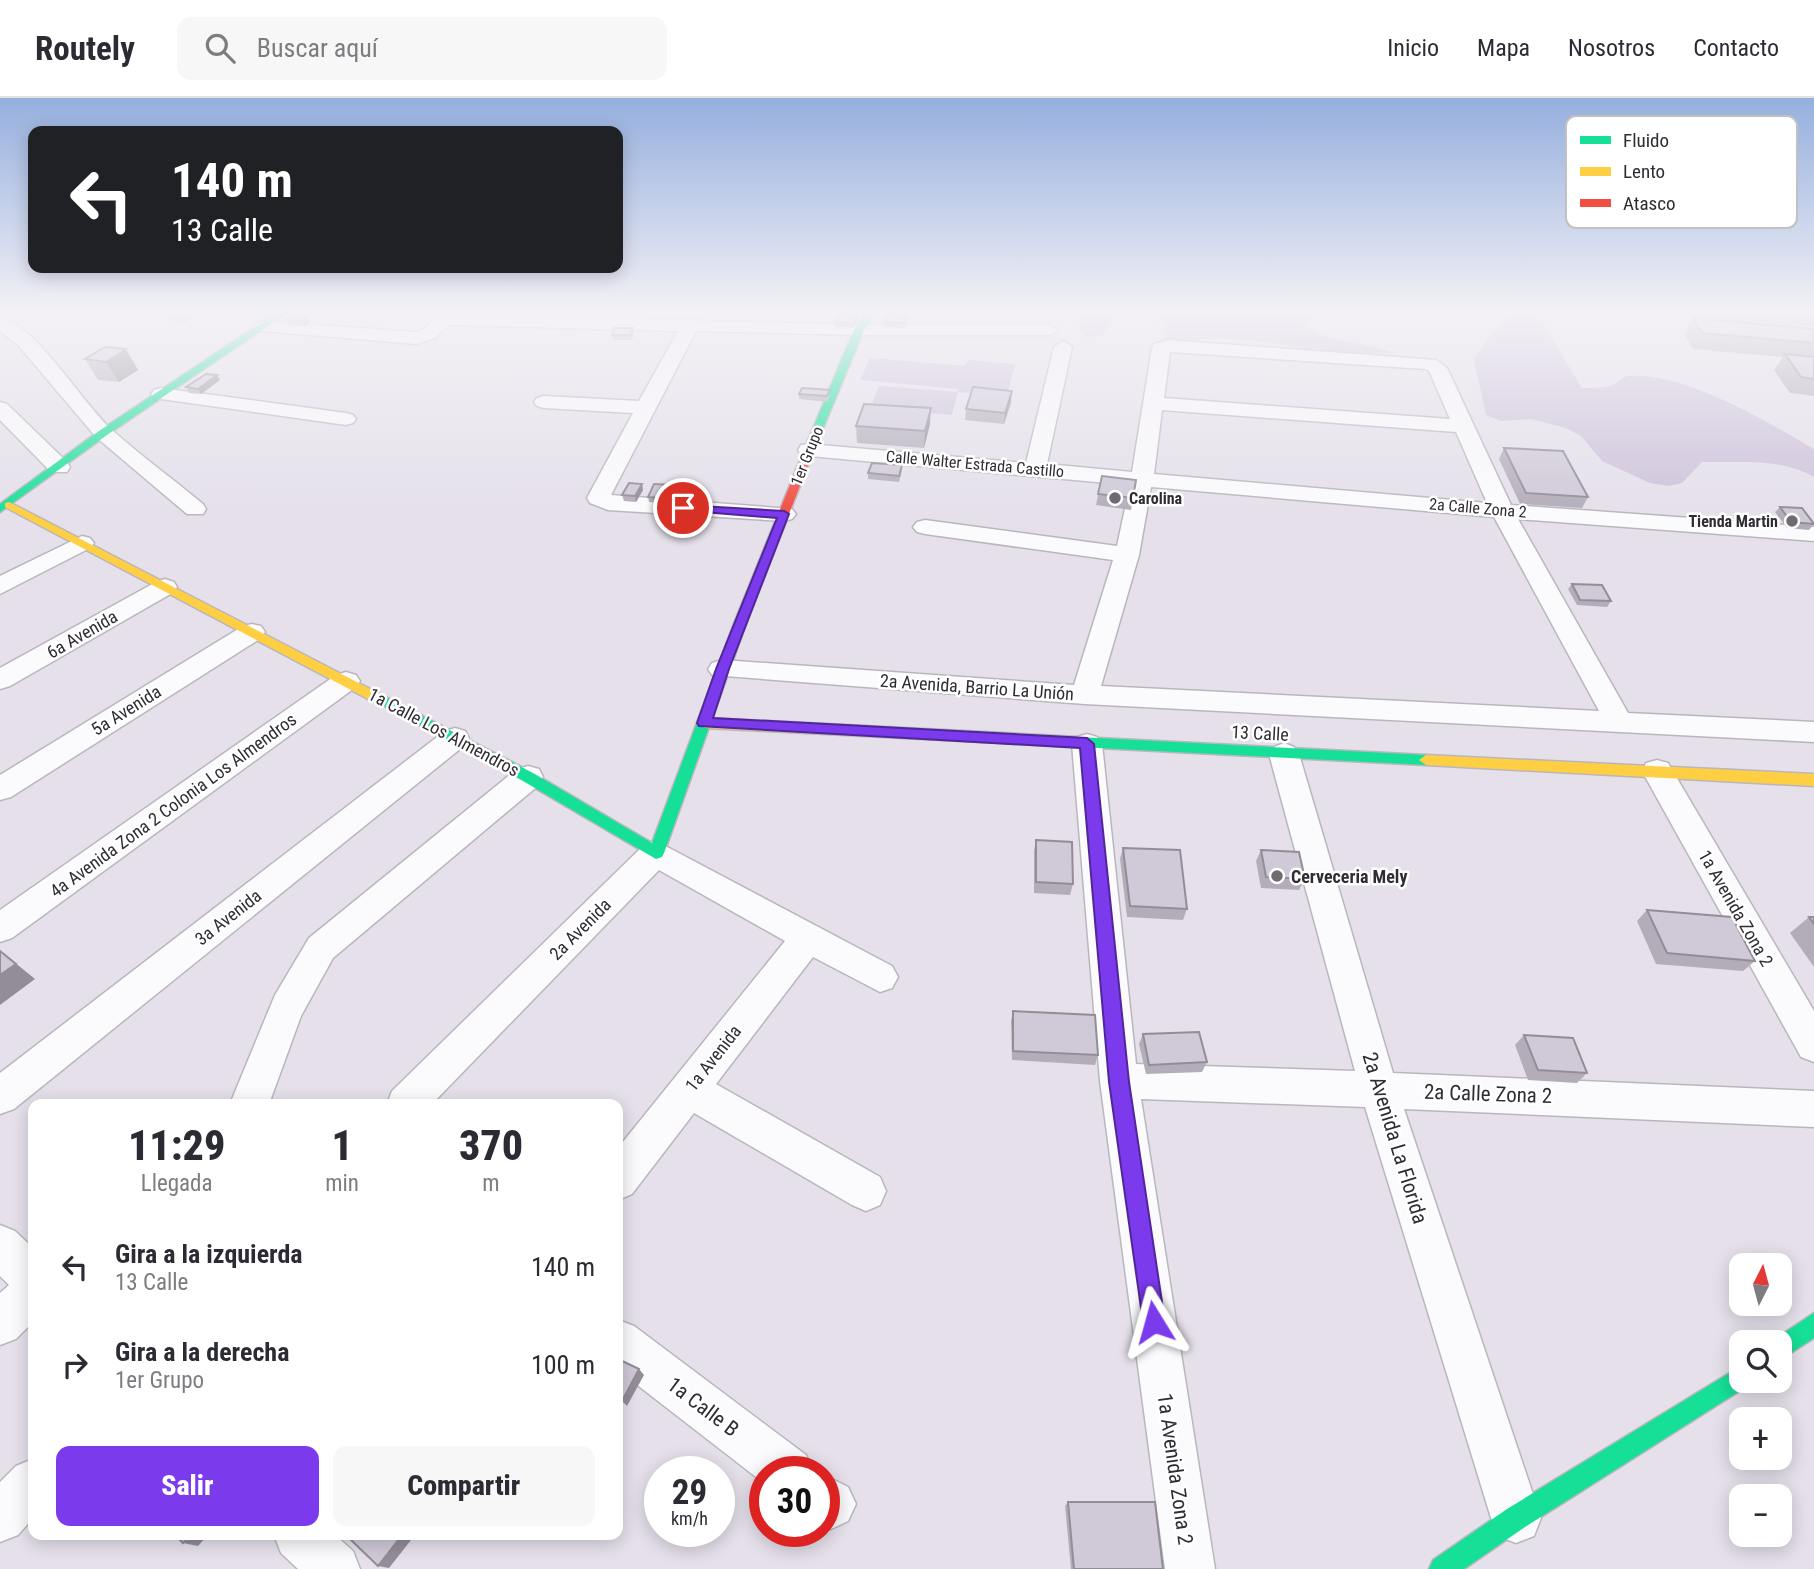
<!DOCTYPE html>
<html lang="es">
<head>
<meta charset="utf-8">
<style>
	body { margin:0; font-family:"Roboto Condensed",sans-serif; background:#f7f7f7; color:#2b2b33; height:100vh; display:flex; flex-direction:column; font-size:26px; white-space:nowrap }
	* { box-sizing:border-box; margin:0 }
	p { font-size:23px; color:#7c7c81 }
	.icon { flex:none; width:38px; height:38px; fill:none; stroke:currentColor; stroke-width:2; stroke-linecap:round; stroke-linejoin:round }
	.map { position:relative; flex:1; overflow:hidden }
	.drawer { position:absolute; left:28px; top:1001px; width:595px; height:441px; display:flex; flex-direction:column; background:#fff; border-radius:14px; box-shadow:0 4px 18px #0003 }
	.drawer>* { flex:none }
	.hud { position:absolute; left:28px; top:28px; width:595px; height:147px; border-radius:14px; box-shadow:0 4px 18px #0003; background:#202124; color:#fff; overflow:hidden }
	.needle { width:46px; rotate:6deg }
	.fabs { position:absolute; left:1729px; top:1155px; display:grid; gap:14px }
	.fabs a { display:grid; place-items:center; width:63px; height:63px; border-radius:14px; background:#fff; box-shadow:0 4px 18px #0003; font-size:35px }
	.speed { position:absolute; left:644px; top:1358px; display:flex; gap:14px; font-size:35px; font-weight:700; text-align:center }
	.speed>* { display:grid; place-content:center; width:91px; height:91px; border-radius:50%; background:#fff; box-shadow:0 4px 18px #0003; line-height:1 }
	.speed small { font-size:18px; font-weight:400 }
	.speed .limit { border:10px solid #d22; background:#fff; color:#111 }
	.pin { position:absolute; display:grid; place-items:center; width:60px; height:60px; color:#fff; margin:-30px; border:4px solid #fff; border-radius:50%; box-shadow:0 2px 7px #0007 }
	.me { position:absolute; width:77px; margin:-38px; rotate:352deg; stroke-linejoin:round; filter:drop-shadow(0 0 5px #0008) }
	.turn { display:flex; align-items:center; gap:24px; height:147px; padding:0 28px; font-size:32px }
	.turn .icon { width:91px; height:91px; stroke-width:2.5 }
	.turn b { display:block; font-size:49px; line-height:60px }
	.eta { display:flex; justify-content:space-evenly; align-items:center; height:119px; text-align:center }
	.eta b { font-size:42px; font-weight:800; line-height:49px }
	.button { display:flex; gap:14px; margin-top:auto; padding:14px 28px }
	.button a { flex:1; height:80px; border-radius:14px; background:#7c3aed; color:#fff; font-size:28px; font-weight:800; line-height:80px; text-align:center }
	.button a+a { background:#f7f7f7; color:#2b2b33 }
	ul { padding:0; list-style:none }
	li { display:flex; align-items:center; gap:21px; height:98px; padding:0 28px }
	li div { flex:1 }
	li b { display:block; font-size:26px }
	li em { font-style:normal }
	header { display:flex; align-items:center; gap:42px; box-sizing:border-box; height:98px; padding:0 35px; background:#fff; border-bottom:2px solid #e1e1e2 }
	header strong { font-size:33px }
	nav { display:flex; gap:38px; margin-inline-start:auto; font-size:24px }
	.search { width:490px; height:63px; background:#f7f7f7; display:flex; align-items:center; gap:18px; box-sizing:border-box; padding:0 24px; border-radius:14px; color:#7c7c81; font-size:26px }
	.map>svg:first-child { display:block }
	.green { fill:#cdc2da }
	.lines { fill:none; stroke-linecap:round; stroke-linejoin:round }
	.street-casing { stroke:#bab6be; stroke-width:3 }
	.fast-casing { stroke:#bab6be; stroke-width:3 }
	.slow-casing { stroke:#bab6be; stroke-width:3 }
	.jam-casing { stroke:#bab6be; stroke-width:3 }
	.street { fill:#fbfafc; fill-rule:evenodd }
	.fast { fill:#16e098; fill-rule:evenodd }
	.slow { fill:#ffcf43; fill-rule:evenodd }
	.jam { fill:#f24e42; fill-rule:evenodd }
	.wall { fill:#b3adba }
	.shaded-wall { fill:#928d97 }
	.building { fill:#d0c9d8; stroke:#928d97; stroke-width:2 }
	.route { fill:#7c3aed; stroke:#51269a; stroke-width:2 }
	.poi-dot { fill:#6f6b73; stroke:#fff; stroke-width:2.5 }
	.labels { text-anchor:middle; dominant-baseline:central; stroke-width:5; stroke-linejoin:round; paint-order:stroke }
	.far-street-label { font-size:16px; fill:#2f2c33; stroke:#fff }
	.far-poi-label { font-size:16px; font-weight:bold; fill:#2f2c33; stroke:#fff; text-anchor:start }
	.street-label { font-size:18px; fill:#2f2c33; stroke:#fff }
	.poi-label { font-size:18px; font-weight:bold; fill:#2f2c33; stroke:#fff; text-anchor:start }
	.near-street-label { font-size:21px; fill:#2f2c33; stroke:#fff }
	.key { fill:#fff; stroke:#c1c0c2; stroke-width:2 }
	.key-label { font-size:19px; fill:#2f2c33 }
</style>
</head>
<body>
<header>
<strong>Routely</strong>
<div class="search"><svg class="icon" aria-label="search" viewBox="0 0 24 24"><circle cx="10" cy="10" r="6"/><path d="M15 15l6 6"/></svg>Buscar aquí</div>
<nav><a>Inicio</a><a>Mapa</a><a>Nosotros</a><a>Contacto</a></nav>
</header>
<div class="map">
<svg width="1814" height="1471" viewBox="0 0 1814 1471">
	<rect width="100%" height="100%" fill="#e5e0ea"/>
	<!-- green -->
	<g class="green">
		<path d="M1078,212H1323L1307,229L1324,238L1397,255C1381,255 1364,256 1348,255C1291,251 1232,231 1176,246L1164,240V226L1140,216L1112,221C1108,237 1102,239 1086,239L1079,232Z"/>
		<path d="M1509,212H1534L1582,290C1591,290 1601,290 1610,288C1617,286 1621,279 1628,278C1684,274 1766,323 1814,351V379C1780,359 1740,365 1702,364L1682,385L1669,388L1650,385L1602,363L1581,338L1566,330L1531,321L1501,323L1486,317L1474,261Z"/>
		<polygon points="870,260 965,268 968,262 1015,266 1007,298 958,294 952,317 870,311 879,288 957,294 959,291 860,282"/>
	</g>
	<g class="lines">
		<!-- street casing -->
		<g class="street-casing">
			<g id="street">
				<polygon points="443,212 462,212 459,216 859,227 1050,227 1059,232 1050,237 859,237 696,233 611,397 792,411 796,416 792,421 784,423 608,412 590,405 587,400 633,315 544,310 537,308 534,304 537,300 544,298 639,303 678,233 449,227 435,240 416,246 262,233 253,228 262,223 415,234 423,232"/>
				<path d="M0,219C37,228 82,305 112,332C141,358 173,381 203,406L206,411L203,416H187L96,339L18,247L0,233Z"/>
				<path d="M1168,242L1436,262L1447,270L1511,407L1814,429V443L1518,421L1628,615L1814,624V644L1085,606L712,577L708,571L712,565L722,562L1074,587L1113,462L925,436L917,434L913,429L917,424L925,422L1117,448L1130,387L809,358L801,357L798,352L801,347L809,346L1026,365L1054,249L1063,243L1072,249L1047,366L1132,374L1152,250L1154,246ZM1170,254L1425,271L1429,273L1450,321L1164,300ZM1162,312L1456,334L1487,405L1154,376ZM1151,389L1494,419L1599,613L1101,588L1139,457Z"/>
				<polygon points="161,290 346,315 353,317 356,321 353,325 346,327 154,300 151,296 154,292"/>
				<polygon points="0,304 7,306 67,364 70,369 67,374 51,374 0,322"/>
				<polygon points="82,438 90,440 94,445 90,450 0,496 0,478"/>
				<polygon points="165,481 174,484 177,489 174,494 10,588 0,591 0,570 156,484"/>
				<polygon points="252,526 261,528 265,534 261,540 11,699 0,702 0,677 243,528"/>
				<polygon points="346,574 356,577 360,583 356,589 12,840 0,844 0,812 336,577"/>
				<polygon points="455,630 465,633 469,640 465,647 14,1011 0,1016 0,975 445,633"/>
				<polygon points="1087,636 1097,639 1102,646 1136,966 1355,973 1269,656 1274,649 1284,645 1294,649 1299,656 1393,975 1814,993 1814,1029 1404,1011 1541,1420 1534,1438 1516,1445 1498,1438 1491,1420 1365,1009 1141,1001 1215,1471 1165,1471 1100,983 1072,646 1077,639"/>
				<polygon points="1657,662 1668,665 1814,913 1814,964 1801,959 1642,673 1646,665"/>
				<polygon points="528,668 539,671 543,679 539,687 333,860 301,918 269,1006 230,1006 275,897 309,840 517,671"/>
				<polygon points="656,743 892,868 898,879 892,890 880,894 813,859 716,986 880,1079 886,1093 880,1107 866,1113 852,1107 694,1015 632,1096 618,1102 618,1050 785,843 659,772 432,1006 387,1006 392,993 645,746"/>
				<polygon points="0,1127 15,1133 33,1150 33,1224 16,1241 0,1247 0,1195 9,1187 0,1178"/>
				<polygon points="618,1222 634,1228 806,1357 813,1374 765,1374 765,1386 618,1272"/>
				<polygon points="33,1361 33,1420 18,1437 0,1444 0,1384 16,1368"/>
				<polygon points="824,1377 848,1389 856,1406 848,1423 831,1431 824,1428"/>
				<polygon points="274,1437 335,1437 353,1453 360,1471 298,1471 281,1455"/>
			</g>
		</g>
		<!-- fast casing -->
		<g class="fast-casing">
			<g id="fast">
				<polygon points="281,212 291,212 107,337 0,414 0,406 99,333"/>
				<polygon points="868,212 876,212 864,232 814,352 805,354 804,352 854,232"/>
				<polygon points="741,519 747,523 664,755 662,759 656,761 523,683 366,598 373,593 378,595 533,675 652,745 735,523"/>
				<polygon points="944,632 1426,657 1433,662 1426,667 944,642 937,637"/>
				<polygon points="1814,1215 1814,1240 1780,1262 1780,1244 1772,1243"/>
				<polygon points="1741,1268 1741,1283 1751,1283 1749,1287 1525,1429 1464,1471 1429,1471 1433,1462 1507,1411"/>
			</g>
		</g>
		<!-- slow casing -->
		<g class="slow-casing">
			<g id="slow">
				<polygon points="9,404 378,595 380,598 373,603 368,601 5,409 5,405"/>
				<polygon points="705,620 944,632 951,637 944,642 705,630 698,625"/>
				<polygon points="1426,657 1814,676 1814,688 1426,667 1419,662"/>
			</g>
		</g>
		<!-- jam casing -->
		<g class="jam-casing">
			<polygon id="jam" points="809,349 814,352 747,523 741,527 736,526 735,523 804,352"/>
		</g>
		<!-- street -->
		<use href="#street" class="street"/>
		<!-- fast -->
		<use href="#fast" class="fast"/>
		<!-- slow -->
		<use href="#slow" class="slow"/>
		<!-- jam -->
		<use href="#jam" class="jam"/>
	</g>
	<!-- wall -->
	<g class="wall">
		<polygon points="1689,212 1814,212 1814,229 1693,219"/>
		<polygon points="168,218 193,219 185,224 171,223"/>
		<polygon points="1693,220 1814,231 1814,298 1790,295 1774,272 1783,259 1693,251 1684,236"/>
		<polygon points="287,222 310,224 305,228 289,227"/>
		<polygon points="858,222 854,230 836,229 835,224"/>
		<polygon points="908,223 905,230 884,229 884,224"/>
		<polygon points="634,235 632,242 613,242 612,237"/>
		<polygon points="105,249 138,272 119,284 98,282 85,261"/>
		<polygon points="220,282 201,296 189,295 186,289"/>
		<polygon points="799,296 830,297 827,304 799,301"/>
		<polygon points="1011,304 1004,326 965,322 966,311"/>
		<polygon points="930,326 924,350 857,345 856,328"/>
		<polygon points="1504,350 1588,399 1582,410 1520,406 1499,361"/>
		<polygon points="902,367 902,373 899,384 868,381 868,375"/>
		<polygon points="1102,378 1136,382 1131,412 1096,407"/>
		<polygon points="642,386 643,392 636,404 624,403 622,397"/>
		<polygon points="674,387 675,393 670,406 649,404 648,399"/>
		<polygon points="1780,409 1814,426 1809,432 1787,430 1775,414"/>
		<polygon points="1572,486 1611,503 1607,509 1577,507 1568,491"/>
		<polygon points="1036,742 1073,786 1070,797 1034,795 1034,753"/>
		<polygon points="1123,750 1187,811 1183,822 1127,819 1120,761"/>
		<polygon points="1261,752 1305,781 1299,792 1261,790 1256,763"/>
		<polygon points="1647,812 1755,863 1743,873 1656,866 1637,823"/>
		<polygon points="1809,819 1814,819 1814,869 1790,835"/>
		<polygon points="1013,913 1098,957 1095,967 1012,962 1011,923"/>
		<polygon points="1143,936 1207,964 1202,974 1146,976 1139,946"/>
		<polygon points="1524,937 1587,975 1577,985 1528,982 1515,947"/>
		<polygon points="1068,1404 1163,1471 1071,1471 1065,1408"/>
	</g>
	<!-- shaded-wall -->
	<g class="shaded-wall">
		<polygon points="190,214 193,219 185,224 183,219"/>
		<polygon points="858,217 858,222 854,230 853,225"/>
		<polygon points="308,219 310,224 305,228 303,223"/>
		<polygon points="126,251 138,272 119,284 106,264"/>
		<polygon points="217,277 220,282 201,296 198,291"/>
		<polygon points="1012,293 1011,304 1004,326 1005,315"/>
		<polygon points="931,310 930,326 924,350 925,333"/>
		<polygon points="642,386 643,392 636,404 635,398"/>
		<polygon points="674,387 675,393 670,406 668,400"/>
		<polygon points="3,855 35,881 0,907 0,877"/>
		<polygon points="639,1271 644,1277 627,1308 622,1303"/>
		<polygon points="191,1437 208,1437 198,1448 183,1445"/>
		<polygon points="402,1437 415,1437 389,1470 378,1468"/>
	</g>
	<!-- building -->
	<g class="building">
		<polygon points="175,213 190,214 183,219 168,218"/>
		<polygon points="840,216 858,217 853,225 835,224"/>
		<polygon points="887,216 908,218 905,225 884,224"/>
		<polygon points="292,218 308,219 303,223 287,222"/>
		<polygon points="1693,220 1814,231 1814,245 1702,235"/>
		<polygon points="614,230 633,230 631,237 612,237"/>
		<polygon points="105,249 126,251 106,264 85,261"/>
		<polygon points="1785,256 1814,259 1814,281 1801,279"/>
		<polygon points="206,276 217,277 198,291 186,289"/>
		<polygon points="973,289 1012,293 1005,315 966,311"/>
		<polygon points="802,290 830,292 827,298 799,296"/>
		<polygon points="864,306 931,310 925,333 856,328"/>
		<polygon points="1504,350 1563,353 1588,399 1526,395"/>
		<polygon points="872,365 902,367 899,378 868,375"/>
		<polygon points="1102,378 1136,382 1133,400 1098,396"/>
		<polygon points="629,385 642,386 635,398 622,397"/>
		<polygon points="654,386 674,387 668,400 648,399"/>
		<polygon points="1780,409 1802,410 1814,426 1791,424"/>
		<polygon points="1572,486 1602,487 1611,503 1580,502"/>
		<polygon points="1036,742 1072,744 1073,786 1036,784"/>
		<polygon points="1123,750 1180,752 1187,811 1130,808"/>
		<polygon points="1261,752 1299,754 1305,781 1266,779"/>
		<polygon points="1647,812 1732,819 1755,863 1667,855"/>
		<polygon points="1809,819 1814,819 1814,826"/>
		<polygon points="0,853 16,866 0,877"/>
		<polygon points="1013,913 1095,917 1098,957 1013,953"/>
		<polygon points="1199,934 1207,964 1149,967 1143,936"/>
		<polygon points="1524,937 1573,940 1587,975 1538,972"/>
		<polygon points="618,1261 639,1271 622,1303 618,1301"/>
		<polygon points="1068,1404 1155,1404 1163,1471 1074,1471"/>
		<polygon points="175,1437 191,1437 183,1445"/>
		<polygon points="351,1437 402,1437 378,1468 349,1440"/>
	</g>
	<!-- sky -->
	<linearGradient id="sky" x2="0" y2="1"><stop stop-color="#95afde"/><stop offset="0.51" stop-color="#f3f1f6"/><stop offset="1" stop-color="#f3f1f6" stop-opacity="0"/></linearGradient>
	<rect width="1814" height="418" fill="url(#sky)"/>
	<!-- route -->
	<polygon class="route" points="683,407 784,413 789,416 729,571 713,620 1087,640 1094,646 1129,984 1165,1224 1162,1232 1154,1236 1146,1232 1143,1224 1109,984 1080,650 699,628 697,625 716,571 777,420 679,412 679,408"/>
	<!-- markers -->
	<g class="poi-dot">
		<circle cx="1115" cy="400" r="7"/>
		<circle cx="1792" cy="423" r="7"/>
		<circle cx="1277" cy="778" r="7"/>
	</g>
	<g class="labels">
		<!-- far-street labels -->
		<g class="far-street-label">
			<text transform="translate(807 358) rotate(-68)">1er Grupo</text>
			<text transform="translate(975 366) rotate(5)">Calle Walter Estrada Castillo</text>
			<text transform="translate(1478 410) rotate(5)">2a Calle Zona 2</text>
		</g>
		<!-- far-poi labels -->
		<g class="far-poi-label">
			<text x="1129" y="400">Carolina</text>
			<text x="1778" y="423" text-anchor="end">Tienda Martin</text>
		</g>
		<!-- street labels -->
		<g class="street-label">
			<text transform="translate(82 536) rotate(-30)">6a Avenida</text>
			<text transform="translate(977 589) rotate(4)">2a Avenida, Barrio La Unión</text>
			<text transform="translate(126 612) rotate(-32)">5a Avenida</text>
			<text transform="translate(444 634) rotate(28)">1a Calle Los Almendros</text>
			<text transform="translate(1260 635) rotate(3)">13 Calle</text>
			<text transform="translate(173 707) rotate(-36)">4a Avenida Zona 2 Colonia Los Almendros</text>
			<text transform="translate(1736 810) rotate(60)">1a Avenida Zona 2</text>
			<text transform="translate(228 819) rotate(-38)">3a Avenida</text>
			<text transform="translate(580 831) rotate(-45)">2a Avenida</text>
			<text transform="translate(713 960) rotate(-52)">1a Avenida</text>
		</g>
		<!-- poi labels -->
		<g class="poi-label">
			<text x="1291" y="778">Cerveceria Mely</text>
		</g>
		<!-- near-street labels -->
		<g class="near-street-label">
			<text transform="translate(1488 996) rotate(2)">2a Calle Zona 2</text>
			<text transform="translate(1395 1040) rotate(73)">2a Avenida La Florida</text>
			<text transform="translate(703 1309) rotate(37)">1a Calle B</text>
			<text transform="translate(1175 1371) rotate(82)">1a Avenida Zona 2</text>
		</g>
	</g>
	<!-- legend -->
	<rect x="1566" y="18" width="231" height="112" rx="10" class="key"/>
	<rect x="1580" y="38" width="31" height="8" fill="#16e098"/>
	<rect x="1580" y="69" width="31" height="9" fill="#ffcf43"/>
	<rect x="1580" y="101" width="31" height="8" fill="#f24e42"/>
	<g class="key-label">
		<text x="1623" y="49">Fluido</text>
		<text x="1623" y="80">Lento</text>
		<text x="1623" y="112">Atasco</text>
	</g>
</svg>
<div class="fabs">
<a><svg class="needle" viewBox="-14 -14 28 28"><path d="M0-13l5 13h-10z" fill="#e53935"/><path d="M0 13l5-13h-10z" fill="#7c7c81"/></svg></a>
<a><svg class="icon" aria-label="search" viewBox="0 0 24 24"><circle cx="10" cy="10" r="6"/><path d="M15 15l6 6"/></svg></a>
<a>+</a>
<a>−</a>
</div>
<div class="speed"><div>29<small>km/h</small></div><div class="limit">30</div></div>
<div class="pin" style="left:683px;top:410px;background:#d93025"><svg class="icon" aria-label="arrive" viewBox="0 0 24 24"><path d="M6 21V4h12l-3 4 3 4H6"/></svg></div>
<svg class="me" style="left:1154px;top:1224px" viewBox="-20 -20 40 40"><path d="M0-17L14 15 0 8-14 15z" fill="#7c3aed" stroke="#fff" stroke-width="4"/></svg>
<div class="hud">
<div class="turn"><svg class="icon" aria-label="left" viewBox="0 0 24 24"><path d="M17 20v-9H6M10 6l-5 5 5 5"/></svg><div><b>140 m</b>13 Calle</div></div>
</div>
<section class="drawer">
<div class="eta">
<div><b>11:29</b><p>Llegada</p></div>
<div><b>1</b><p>min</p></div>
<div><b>370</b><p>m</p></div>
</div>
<ul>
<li><svg class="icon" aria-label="left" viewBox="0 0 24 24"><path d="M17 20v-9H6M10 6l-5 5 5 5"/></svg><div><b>Gira a la izquierda</b><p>13 Calle</p></div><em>140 m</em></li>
<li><svg class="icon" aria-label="right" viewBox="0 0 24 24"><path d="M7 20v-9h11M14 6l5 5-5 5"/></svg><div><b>Gira a la derecha</b><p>1er Grupo</p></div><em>100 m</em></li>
</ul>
<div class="button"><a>Salir</a><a>Compartir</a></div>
</section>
</div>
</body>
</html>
